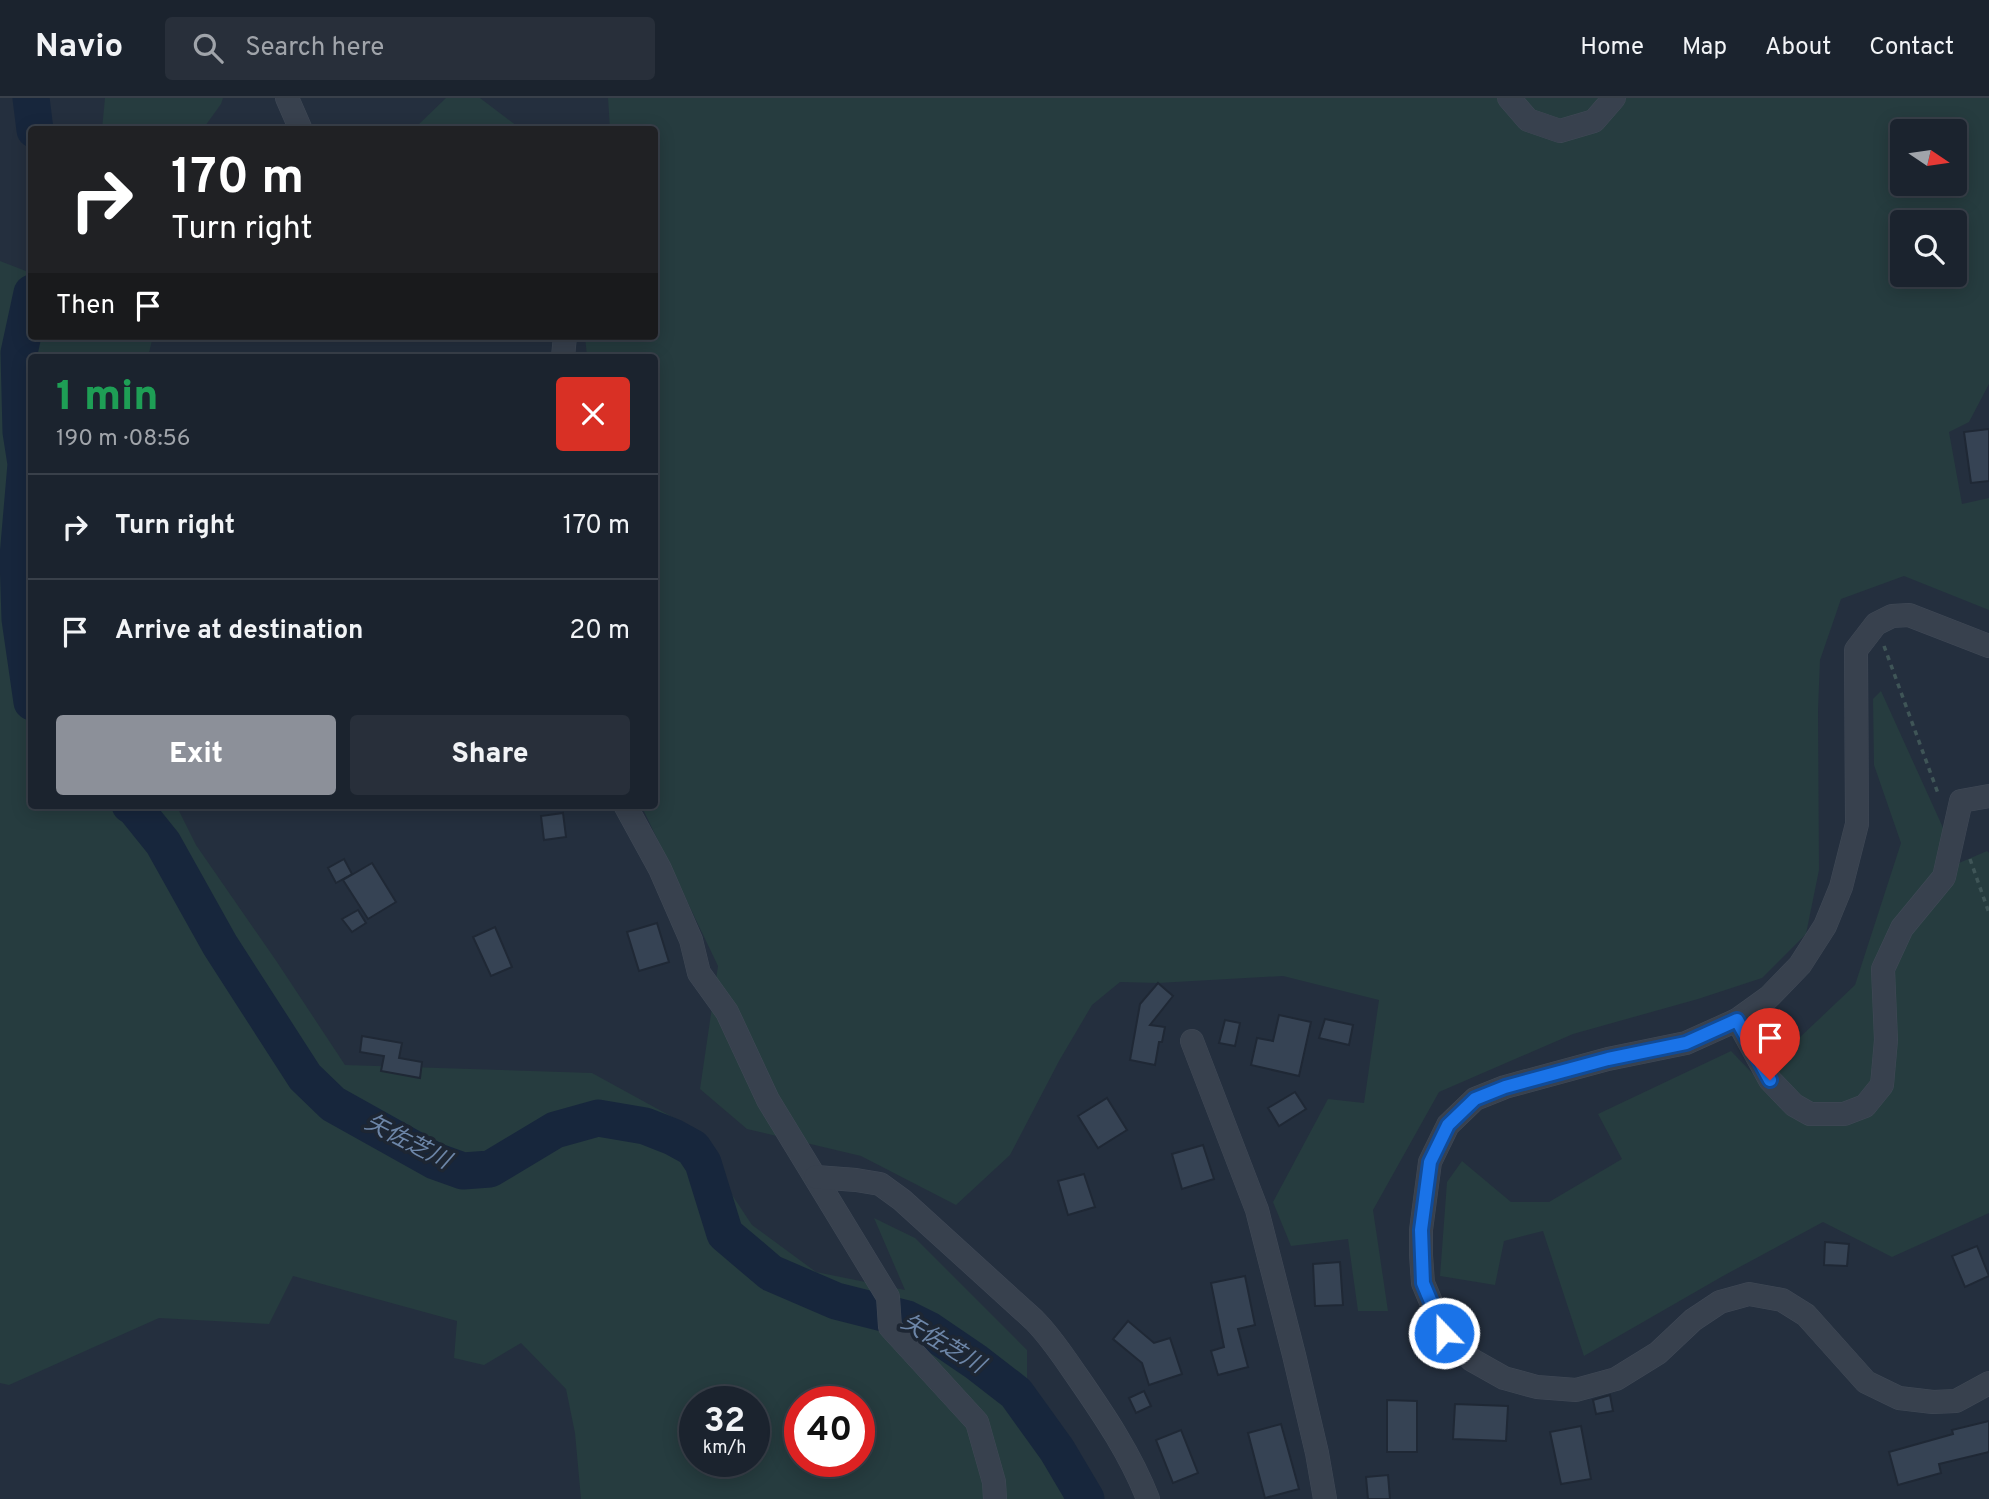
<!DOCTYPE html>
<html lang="en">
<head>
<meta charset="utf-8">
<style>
	body { margin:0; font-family:Overpass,"Noto Sans JP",sans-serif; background:#282f3a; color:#f1f3f6; height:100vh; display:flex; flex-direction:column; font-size:26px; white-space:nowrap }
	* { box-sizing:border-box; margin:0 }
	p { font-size:23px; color:#a0a4aa }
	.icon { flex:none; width:38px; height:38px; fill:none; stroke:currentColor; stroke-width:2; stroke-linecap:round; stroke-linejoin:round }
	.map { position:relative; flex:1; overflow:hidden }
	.sheet { position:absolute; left:28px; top:256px; width:630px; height:455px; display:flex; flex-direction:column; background:#1b232e; border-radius:7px; box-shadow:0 4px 18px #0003,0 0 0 2px #39404a }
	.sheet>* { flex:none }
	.top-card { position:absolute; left:28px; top:28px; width:630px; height:214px; border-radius:7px; box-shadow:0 4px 18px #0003,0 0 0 2px #39404a; background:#202124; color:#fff; overflow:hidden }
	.needle { width:46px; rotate:103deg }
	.fabs { position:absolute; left:1890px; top:21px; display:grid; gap:14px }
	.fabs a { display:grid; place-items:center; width:77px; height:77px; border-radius:7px; background:#1b232e; box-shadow:0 4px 18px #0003,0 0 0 2px #39404a; font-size:35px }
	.speed { position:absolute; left:679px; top:1288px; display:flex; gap:14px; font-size:35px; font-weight:700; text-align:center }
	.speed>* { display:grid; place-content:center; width:91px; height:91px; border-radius:50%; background:#1b232e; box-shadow:0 4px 18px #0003,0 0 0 2px #39404a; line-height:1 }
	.speed small { font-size:18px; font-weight:400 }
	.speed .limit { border:10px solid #d22; background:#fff; color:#111 }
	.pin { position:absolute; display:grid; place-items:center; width:60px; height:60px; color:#fff; margin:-72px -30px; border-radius:50% 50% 50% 0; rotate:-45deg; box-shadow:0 0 7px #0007 }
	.pin .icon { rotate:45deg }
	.me { position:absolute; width:77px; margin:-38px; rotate:338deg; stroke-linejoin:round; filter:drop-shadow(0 0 5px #0008) }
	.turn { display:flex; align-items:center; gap:24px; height:147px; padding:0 28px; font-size:32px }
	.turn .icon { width:91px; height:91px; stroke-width:2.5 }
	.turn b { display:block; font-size:49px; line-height:60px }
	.then { display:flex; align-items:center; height:66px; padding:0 28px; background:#0003; gap:14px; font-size:26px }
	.round { display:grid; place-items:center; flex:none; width:74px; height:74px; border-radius:7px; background:#282f3a }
	.summary { display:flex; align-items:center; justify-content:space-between; height:119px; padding:0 28px }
	h1 { font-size:42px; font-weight:800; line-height:52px; color:#1e9e55 }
	.cta { display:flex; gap:14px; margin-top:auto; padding:14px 28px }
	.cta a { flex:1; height:80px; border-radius:7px; background:#8c9099; color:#fff; font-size:28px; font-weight:800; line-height:80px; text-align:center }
	.cta a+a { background:#282f3a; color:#f1f3f6 }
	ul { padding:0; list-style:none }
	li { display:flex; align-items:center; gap:21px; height:105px; padding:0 28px; border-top:2px solid #39404a }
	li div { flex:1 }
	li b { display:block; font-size:26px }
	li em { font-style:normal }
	header { display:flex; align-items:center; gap:42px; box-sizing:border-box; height:98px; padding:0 35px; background:#1b232e; border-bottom:2px solid #39404a }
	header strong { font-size:33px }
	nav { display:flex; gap:38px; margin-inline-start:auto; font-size:24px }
	.search { width:490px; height:63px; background:#282f3a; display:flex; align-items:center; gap:18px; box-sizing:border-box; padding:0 24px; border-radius:7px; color:#a0a4aa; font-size:26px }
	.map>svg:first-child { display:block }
	.green { fill:#263c3f; fill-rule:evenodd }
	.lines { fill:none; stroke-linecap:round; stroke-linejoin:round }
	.river { stroke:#17263c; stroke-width:37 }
	.building { fill:#364354; stroke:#1f2835; stroke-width:2 }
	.minor-casing { stroke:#414a57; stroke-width:24 }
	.path { stroke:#3f5557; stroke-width:3.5; stroke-dasharray:5 5; stroke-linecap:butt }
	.minor { stroke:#38414e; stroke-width:23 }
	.route-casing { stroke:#114b97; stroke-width:18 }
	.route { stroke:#1a73e8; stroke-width:12 }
	.labels { text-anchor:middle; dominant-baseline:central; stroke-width:7; stroke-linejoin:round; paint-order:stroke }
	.water-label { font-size:23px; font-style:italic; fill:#6d86a8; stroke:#1d2633 }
</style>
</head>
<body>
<header>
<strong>Navio</strong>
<div class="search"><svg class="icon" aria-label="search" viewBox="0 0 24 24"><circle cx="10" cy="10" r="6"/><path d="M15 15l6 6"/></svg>Search here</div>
<nav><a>Home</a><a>Map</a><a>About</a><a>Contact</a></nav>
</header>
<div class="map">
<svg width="1989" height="1401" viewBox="0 0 1989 1401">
	<rect width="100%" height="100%" fill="#242f3e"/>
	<!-- green -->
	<g class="green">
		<polygon points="105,0 223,0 221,6 203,31 102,31"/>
		<polygon points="446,0 480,0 521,31 418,31 418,27"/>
		<path d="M608,0H1989V286L1969,324L1949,334L1962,406L1989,400V512L1904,478L1841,501L1820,562L1818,612L1819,772L1806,836L1762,880L1698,901L1573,936L1439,994L1373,1112L1388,1213H1358L1348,1141L1291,1148L1273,1104L1328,1001L1364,1005L1379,902L1283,878L1158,885L1120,884L1092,907L1059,963L1010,1057L956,1107L861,1058L747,1031L700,991L718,868L641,707H654V259H587L585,238H654V32L610,31ZM1902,33H1955V86H1902ZM1902,124H1955V177H1902Z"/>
		<path d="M0,163L31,175L32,238H153L148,259H32V707H176L196,747L277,864L345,967L592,975L685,1026L752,1127L816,1174L905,1192L874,1120L915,1140L1027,1252V1321L1063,1388L1064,1401H581L575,1335L566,1291L521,1245L484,1267L454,1260L457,1223L293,1178L269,1226L159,1220L9,1287L0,1285ZM695,1304H754V1363H695ZM800,1304H859V1363H800Z"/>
		<polygon points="1881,593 1959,765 1987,753 1989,755 1989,1115 1892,1159 1823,1124 1723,1178 1584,1258 1543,1133 1504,1143 1495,1187 1440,1178 1447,1084 1462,1063 1511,1104 1549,1104 1622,1061 1598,1016 1731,953 1757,980 1855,887 1901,745 1874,667 1873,601"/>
	</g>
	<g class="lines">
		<!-- river -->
		<g class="river">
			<polyline points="31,0 35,32"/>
			<polyline points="32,195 19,255 21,334 26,366 18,459 20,521 32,604"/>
			<polyline points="130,707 134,709 163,745 220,847 305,979 333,1006 435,1063 463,1073 490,1071 555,1032 598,1020 645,1028 673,1039 693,1050 703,1065 725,1136 771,1175 836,1203 907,1221 929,1232 976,1264 1016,1295 1057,1352 1086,1401"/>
		</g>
	</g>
	<!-- building -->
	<g class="building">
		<polygon points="1989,331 1989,383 1971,385 1964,334"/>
		<polygon points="563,715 566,739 544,742 541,718"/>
		<polygon points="344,761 352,776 336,785 328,770"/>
		<polygon points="372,765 396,804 368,821 343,782"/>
		<polygon points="358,812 366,825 352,834 342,821"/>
		<polygon points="657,825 669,864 639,873 627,834"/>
		<polygon points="495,829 512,869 491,878 473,839"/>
		<polygon points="1158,885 1173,898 1150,927 1165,929 1162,944 1159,944 1155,967 1130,962 1140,906"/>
		<polygon points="1279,917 1311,924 1299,978 1251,967 1257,940 1273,943"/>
		<polygon points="1325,921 1353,927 1349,947 1319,940"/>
		<polygon points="1225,922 1240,925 1235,948 1219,945"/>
		<polygon points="362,938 402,945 399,960 422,964 420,980 381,973 384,958 360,954"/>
		<polygon points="1295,994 1306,1011 1279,1028 1268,1010"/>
		<polygon points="1107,1000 1127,1032 1098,1050 1078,1018"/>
		<polygon points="1203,1047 1214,1081 1182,1091 1172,1056"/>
		<polygon points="1084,1076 1095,1109 1068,1117 1058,1083"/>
		<polygon points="1825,1144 1849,1146 1847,1168 1824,1167"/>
		<polygon points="1977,1148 1989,1178 1965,1189 1952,1158"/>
		<polygon points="1340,1164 1343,1207 1315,1208 1313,1166"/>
		<polygon points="1245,1178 1255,1227 1238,1231 1248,1269 1218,1277 1211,1253 1224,1249 1211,1185"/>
		<polygon points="1128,1223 1154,1245 1170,1240 1182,1276 1149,1287 1142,1265 1113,1241"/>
		<polygon points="1144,1293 1151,1308 1136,1315 1129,1300"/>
		<polygon points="1610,1297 1613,1313 1596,1316 1593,1302"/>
		<polygon points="1387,1302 1417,1303 1417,1354 1387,1354"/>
		<polygon points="1455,1306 1508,1308 1506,1343 1453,1341"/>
		<polygon points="1989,1323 1989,1354 1939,1366 1941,1375 1898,1387 1889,1354 1953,1336 1952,1332"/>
		<polygon points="1281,1326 1299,1391 1265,1400 1248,1335"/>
		<polygon points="1581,1328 1591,1381 1561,1386 1550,1334"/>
		<polygon points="1181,1332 1198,1375 1173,1385 1156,1342"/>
		<polygon points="1388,1377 1390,1401 1368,1401 1366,1379"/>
	</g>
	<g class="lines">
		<!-- minor casing -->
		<g class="minor-casing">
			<g id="minor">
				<polyline points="287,0 301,32"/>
				<polyline points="1509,0 1528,22 1560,33 1594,23 1614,0"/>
				<polyline points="563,259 565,238"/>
				<polyline points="1989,548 1909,517 1892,518 1876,526 1856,552 1857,726 1841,789 1825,828 1800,867 1769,899 1737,922 1686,945 1608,961 1505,989 1475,1001 1448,1027 1430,1064 1421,1132 1421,1157 1423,1185 1444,1235 1472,1262 1504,1280 1537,1289 1576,1292 1616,1281 1658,1255 1693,1222 1720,1204 1749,1196 1782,1202 1806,1217 1866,1284 1899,1300 1933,1304 1956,1303 1989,1285"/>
				<polyline points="625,707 660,771 691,842 699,875 727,914 768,1002 888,1199 890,1229 977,1324 994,1384 995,1401"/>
				<polyline points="1737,922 1770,982 1794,1007 1810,1016 1844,1016 1865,1008 1882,987 1886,942 1883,871 1902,830 1944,779 1961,703 1989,698"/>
				<polyline points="1192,943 1257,1112 1294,1257 1317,1355 1325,1401"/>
				<path d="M816,1079L856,1082L880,1086L902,1102L1034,1222C1051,1239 1063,1258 1077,1278C1104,1317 1131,1357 1148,1401"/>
			</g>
		</g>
		<!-- path -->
		<g class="path">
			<polyline points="1884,548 1939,698"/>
			<polyline points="1970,761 1989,815"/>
		</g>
		<!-- minor -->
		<use href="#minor" class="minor"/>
	</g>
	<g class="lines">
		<!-- route casing -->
		<g class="route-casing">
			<polyline id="route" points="1444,1235 1423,1185 1421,1132 1430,1064 1448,1027 1475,1001 1505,989 1608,961 1686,945 1737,922 1770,982"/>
		</g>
		<!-- route -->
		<use href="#route" class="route"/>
	</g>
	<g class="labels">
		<!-- water labels -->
		<g class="water-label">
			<text transform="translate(407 1045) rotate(27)">矢佐芝川</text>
			<text transform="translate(942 1247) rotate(31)">矢佐芝川</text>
		</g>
	</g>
</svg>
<div class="fabs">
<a><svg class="needle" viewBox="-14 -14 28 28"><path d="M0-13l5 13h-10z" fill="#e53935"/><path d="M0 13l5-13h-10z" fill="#a0a4aa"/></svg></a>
<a><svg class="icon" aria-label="search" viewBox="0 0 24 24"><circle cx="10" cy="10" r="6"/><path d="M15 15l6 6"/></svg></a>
</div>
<div class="speed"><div>32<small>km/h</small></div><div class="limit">40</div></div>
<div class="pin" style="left:1770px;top:982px;background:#d93025"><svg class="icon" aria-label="arrive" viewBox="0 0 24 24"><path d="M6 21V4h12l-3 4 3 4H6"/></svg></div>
<svg class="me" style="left:1444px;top:1235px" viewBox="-20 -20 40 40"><circle r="17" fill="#1a73e8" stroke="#fff" stroke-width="3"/><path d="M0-11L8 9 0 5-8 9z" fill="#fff"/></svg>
<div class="top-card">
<div class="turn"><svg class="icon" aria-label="right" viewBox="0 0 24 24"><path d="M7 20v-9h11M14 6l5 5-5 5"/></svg><div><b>170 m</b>Turn right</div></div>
<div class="then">Then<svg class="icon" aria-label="arrive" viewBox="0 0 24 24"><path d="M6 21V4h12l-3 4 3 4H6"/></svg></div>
</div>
<section class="sheet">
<div class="summary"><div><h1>1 min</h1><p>190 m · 08:56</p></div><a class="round" style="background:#d93025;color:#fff"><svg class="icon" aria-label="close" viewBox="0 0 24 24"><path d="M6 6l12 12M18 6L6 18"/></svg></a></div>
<ul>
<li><svg class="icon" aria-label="right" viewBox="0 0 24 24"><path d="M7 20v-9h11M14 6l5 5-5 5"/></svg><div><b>Turn right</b></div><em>170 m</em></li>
<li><svg class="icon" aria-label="arrive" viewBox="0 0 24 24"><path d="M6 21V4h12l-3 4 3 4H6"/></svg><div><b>Arrive at destination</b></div><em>20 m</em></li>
</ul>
<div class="cta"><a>Exit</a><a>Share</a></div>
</section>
</div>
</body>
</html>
